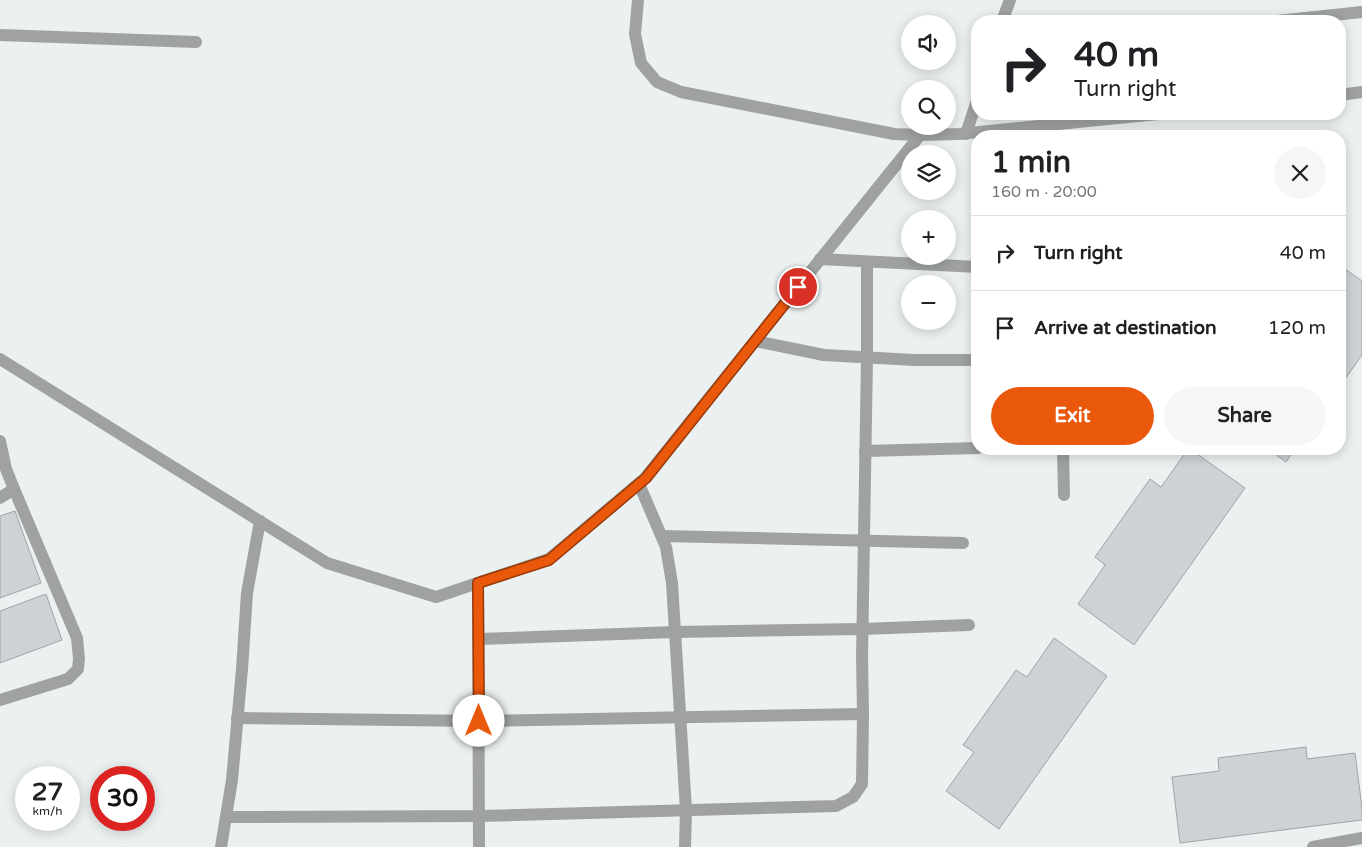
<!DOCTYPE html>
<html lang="en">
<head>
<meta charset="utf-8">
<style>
	body { margin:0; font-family:"Varela Round",sans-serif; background:#f6f6f6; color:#202124; height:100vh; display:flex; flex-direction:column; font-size:19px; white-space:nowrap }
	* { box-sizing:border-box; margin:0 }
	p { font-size:16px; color:#757577 }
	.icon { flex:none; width:28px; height:28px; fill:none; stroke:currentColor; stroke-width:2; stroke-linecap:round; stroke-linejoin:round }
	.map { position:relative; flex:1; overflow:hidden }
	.side { position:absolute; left:971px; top:130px; width:375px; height:325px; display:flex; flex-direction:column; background:#fff; border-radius:20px; box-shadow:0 2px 12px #0003 }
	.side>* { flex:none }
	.guide { position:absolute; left:971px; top:15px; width:375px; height:105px; border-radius:20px; box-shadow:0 2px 12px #0003; background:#fff; color:#202124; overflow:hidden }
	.controls { position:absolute; left:901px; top:15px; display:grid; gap:10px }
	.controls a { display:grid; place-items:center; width:55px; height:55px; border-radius:50%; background:#fff; box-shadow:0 2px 12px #0003; font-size:25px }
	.speed { position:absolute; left:15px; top:766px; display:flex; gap:10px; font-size:25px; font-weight:700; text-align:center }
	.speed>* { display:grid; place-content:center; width:65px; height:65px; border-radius:50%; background:#fff; box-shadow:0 2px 12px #0003; line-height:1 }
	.speed small { font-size:12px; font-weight:400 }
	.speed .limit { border:8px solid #d22; background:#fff; color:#111 }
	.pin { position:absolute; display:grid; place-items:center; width:42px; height:42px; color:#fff; margin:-21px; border:2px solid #fff; border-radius:50%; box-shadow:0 1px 5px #0007 }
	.me { position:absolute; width:55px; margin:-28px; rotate:0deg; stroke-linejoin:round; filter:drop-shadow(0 0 4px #0008) }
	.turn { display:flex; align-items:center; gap:18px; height:105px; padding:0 20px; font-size:22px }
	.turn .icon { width:65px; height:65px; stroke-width:2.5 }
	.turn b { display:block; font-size:35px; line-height:42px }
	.round { display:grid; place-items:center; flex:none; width:52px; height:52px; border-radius:26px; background:#f6f6f6 }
	.overview { display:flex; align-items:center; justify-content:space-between; height:85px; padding:0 20px }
	h1 { font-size:30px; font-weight:700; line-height:38px }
	.button { display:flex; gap:10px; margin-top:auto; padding:10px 20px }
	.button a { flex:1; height:58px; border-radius:30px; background:#ea580c; color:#fff; font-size:20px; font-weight:700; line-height:58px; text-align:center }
	.button a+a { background:#f6f6f6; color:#202124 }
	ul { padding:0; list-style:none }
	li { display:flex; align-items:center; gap:15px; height:75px; padding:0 20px; border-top:1px solid #e0e0e0 }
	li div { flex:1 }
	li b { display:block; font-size:19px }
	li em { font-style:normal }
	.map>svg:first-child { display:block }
	.building { fill:#ced2d4; stroke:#a0a4a6 }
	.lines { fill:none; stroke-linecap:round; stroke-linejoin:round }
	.minor { stroke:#a0a2a2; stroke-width:12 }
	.route-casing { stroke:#983908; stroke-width:12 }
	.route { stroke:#ea580c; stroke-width:9 }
</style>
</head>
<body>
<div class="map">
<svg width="1362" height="847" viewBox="0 0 1362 847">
	<rect width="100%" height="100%" fill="#ebf0f1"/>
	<!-- building -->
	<g class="building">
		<polygon points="1341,266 1362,281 1362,355 1340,386"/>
		<polygon points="1188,449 1190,449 1245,488 1134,645 1078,604 1105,565 1095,557 1150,479 1161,487"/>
		<polygon points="1268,449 1295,449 1286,462"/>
		<polygon points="15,511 41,583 0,598 0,516"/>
		<polygon points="46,594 62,640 0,663 0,611"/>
		<polygon points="1054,638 1107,676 999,829 946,791 974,752 963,745 1016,670 1027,677"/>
		<polygon points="1306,747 1307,759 1355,753 1362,808 1362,820 1180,843 1172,777 1219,771 1218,758"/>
	</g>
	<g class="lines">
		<!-- minor -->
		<g class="minor">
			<polyline points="638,0 635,34 641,63 657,82 681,92 894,134 920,135 959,134 1158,114"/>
			<polyline points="1002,21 1010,0"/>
			<polyline points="1277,21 1362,12"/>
			<polyline points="0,35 196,42"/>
			<polyline points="1340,95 1362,92"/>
			<polyline points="966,134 978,97"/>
			<polyline points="820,259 978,267"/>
			<polyline points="755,341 824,355 914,360 978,360"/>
			<polyline points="0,359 327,563 436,597 549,559 645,478 920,135"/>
			<polyline points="0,441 6,469 14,489 0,498"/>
			<polyline points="1063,449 1064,495"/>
			<polyline points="865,451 978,448"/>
			<polyline points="639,484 666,547 672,583 686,810 685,847"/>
			<polyline points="662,536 963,543"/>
			<polyline points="478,583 479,847"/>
			<polyline points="479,639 675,632 862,629 969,625"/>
			<polyline points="0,700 68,679 78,669 79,659 77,638 14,489"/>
			<polyline points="237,718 479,721 863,714"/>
			<polyline points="226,817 480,816 836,806 853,797 862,784 863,714 862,656 867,358 867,262"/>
			<polyline points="221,847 232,780 242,669 247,593 260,521"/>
			<polyline points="1313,847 1362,838"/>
		</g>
	</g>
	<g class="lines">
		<!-- route casing -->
		<g class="route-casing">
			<polyline id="route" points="479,721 478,583 549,560 646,478 798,287"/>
		</g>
		<!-- route -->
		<use href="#route" class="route"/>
	</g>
</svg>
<div class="controls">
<a><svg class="icon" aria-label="sound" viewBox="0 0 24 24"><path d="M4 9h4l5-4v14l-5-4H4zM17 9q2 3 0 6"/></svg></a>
<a><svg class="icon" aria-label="search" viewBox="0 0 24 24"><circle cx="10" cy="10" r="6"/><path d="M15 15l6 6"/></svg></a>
<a><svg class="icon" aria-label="layers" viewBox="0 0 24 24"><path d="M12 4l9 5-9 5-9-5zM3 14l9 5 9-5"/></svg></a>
<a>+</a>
<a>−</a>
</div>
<div class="speed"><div>27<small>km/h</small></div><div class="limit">30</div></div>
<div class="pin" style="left:798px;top:287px;background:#d93025"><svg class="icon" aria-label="arrive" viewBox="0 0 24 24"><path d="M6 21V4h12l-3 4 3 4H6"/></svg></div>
<svg class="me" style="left:479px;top:721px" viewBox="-20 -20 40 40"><circle r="19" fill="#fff"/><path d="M0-13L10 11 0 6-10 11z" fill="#ea580c"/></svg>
<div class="guide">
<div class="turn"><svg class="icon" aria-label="right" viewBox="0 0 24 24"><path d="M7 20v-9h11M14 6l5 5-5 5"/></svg><div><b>40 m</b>Turn right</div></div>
</div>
<section class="side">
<div class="overview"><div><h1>1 min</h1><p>160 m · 20:00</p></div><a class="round"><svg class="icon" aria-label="close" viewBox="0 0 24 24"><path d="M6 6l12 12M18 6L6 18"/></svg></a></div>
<ul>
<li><svg class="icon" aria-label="right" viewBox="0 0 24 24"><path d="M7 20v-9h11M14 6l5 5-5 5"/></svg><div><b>Turn right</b></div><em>40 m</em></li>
<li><svg class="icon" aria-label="arrive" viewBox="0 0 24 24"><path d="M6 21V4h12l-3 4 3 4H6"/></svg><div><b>Arrive at destination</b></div><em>120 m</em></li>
</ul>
<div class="button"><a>Exit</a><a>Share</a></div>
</section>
</div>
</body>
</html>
